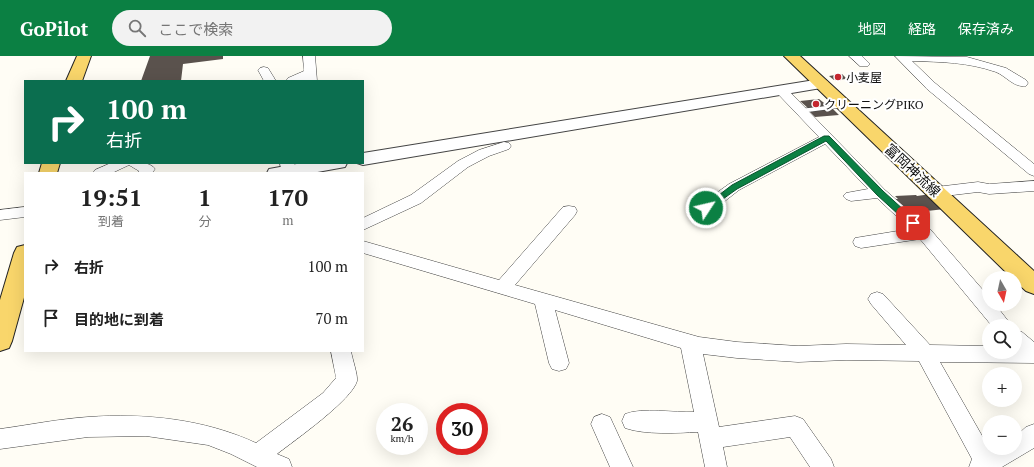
<!DOCTYPE html>
<html lang="ja">
<head>
<meta charset="utf-8">
<style>
	body { margin:0; font-family:"PT Serif","Noto Sans JP",serif; background:#f2f2f2; color:#222; height:100vh; display:flex; flex-direction:column; font-size:15px; white-space:nowrap }
	* { box-sizing:border-box; margin:0 }
	p { font-size:13px; color:#767676 }
	.icon { flex:none; width:22px; height:22px; fill:none; stroke:currentColor; stroke-width:2; stroke-linecap:round; stroke-linejoin:round }
	.map { position:relative; flex:1; overflow:hidden }
	.details { position:absolute; left:24px; top:116px; width:340px; height:180px; display:flex; flex-direction:column; background:#fff; border-radius:0px; box-shadow:0 4px 16px #0002 }
	.details>* { flex:none }
	.banner { position:absolute; left:24px; top:24px; width:340px; height:84px; border-radius:0px; box-shadow:0 4px 16px #0002; background:#0b6e4f; color:#fff; overflow:hidden }
	.needle { width:26px; rotate:171deg }
	.controls { position:absolute; left:982px; top:215px; display:grid; gap:8px }
	.controls a { display:grid; place-items:center; width:40px; height:40px; border-radius:50%; background:#fff; box-shadow:0 4px 16px #0002; font-size:20px }
	.speed { position:absolute; left:376px; top:347px; display:flex; gap:8px; font-size:20px; font-weight:700; text-align:center }
	.speed>* { display:grid; place-content:center; width:52px; height:52px; border-radius:50%; background:#fff; box-shadow:0 4px 16px #0002; line-height:1 }
	.speed small { font-size:10px; font-weight:400 }
	.speed .limit { border:6px solid #d22; background:#fff; color:#111 }
	.pin { position:absolute; display:grid; place-items:center; width:34px; height:34px; color:#fff; margin:-17px; border-radius:8px; box-shadow:0 2px 6px #0006 }
	.me { position:absolute; width:44px; margin:-22px; rotate:55deg; stroke-linejoin:round; filter:drop-shadow(0 0 3px #0008) }
	.turn { display:flex; align-items:center; gap:14px; height:84px; padding:0 16px; font-size:18px }
	.turn .icon { width:52px; height:52px; stroke-width:2.5 }
	.turn b { display:block; font-size:28px; line-height:34px }
	.eta { display:flex; justify-content:space-evenly; align-items:center; height:68px; text-align:center }
	.eta b { font-size:24px; font-weight:700; line-height:28px }
	ul { padding:0; list-style:none }
	li { display:flex; align-items:center; gap:12px; height:52px; padding:0 16px }
	li div { flex:1 }
	li b { display:block; font-size:15px }
	li em { font-style:normal }
	header { display:flex; align-items:center; gap:24px; box-sizing:border-box; height:56px; padding:0 20px; background:#0b8043; color:#fff }
	header strong { font-size:19px }
	nav { display:flex; gap:22px; margin-inline-start:auto; font-size:14px }
	.search { width:280px; height:36px; background:#f2f2f2; display:flex; align-items:center; gap:10px; box-sizing:border-box; padding:0 14px; border-radius:22px; color:#767676; font-size:15px }
	.map>svg:first-child { display:block }
	.building { fill:#5a524d }
	.lines { fill:none; stroke-linecap:round; stroke-linejoin:round }
	.service-casing { stroke:#444; stroke-width:1 }
	.minor-casing { stroke:#444; stroke-width:1 }
	.tertiary-casing { stroke:#444; stroke-width:2 }
	.primary-casing { stroke:#222; stroke-width:2 }
	.service { fill:#fff; fill-rule:evenodd }
	.minor { fill:#fff; fill-rule:evenodd }
	.tertiary { fill:#fff; fill-rule:evenodd }
	.primary { fill:#f9d66b; fill-rule:evenodd }
	.route { fill:#0b8043; stroke:#07532c }
	.poi-dot { fill:#c4262e; stroke:#fff; stroke-width:1.5 }
	.labels { text-anchor:middle; dominant-baseline:central; stroke-width:4; stroke-linejoin:round; paint-order:stroke }
	.far-poi-label { font-size:12px; fill:#111; stroke:#fff; text-anchor:start }
	.street-label { font-size:14px; fill:#111; stroke:#fff }
</style>
</head>
<body>
<header>
<strong>GoPilot</strong>
<div class="search"><svg class="icon" aria-label="search" viewBox="0 0 24 24"><circle cx="10" cy="10" r="6"/><path d="M15 15l6 6"/></svg>ここで検索</div>
<nav><a>地図</a><a>経路</a><a>保存済み</a></nav>
</header>
<div class="map">
<svg width="1034" height="411" viewBox="0 0 1034 411">
	<rect width="100%" height="100%" fill="#fffdf5"/>
	<!-- building -->
	<g class="building">
		<polygon points="150,0 223,0 223,3 183,8 181,25 141,25"/>
		<polygon points="842,18 847,23 834,24 829,20"/>
		<polygon points="819,43 828,50 809,53 800,45"/>
		<polygon points="832,52 839,59 815,61 810,56 813,56 811,54"/>
		<polygon points="931,138 945,153 909,157 895,143 898,143 895,140 916,139 917,140"/>
	</g>
	<g class="lines">
		<!-- service casing -->
		<g class="service-casing">
			<polygon id="service" points="844,48 847,50 846,51 800,57 797,55 800,53"/>
		</g>
		<!-- minor casing -->
		<g class="minor-casing">
			<g id="minor">
				<polygon points="303,0 315,0 317,25 305,25 305,24 286,25 288,22 304,15"/>
				<polygon points="849,0 862,0 870,8 868,10 860,10"/>
				<path d="M895,0L967,1L1006,12L1026,24L1028,27L1026,30C1014,32 1006,20 996,16C967,6 942,6 912,5L935,27L1034,108V120L1029,118L927,33Z"/>
				<polygon points="264,11 268,12 276,25 264,25 258,14 260,12"/>
				<polygon points="782,31 786,32 885,134 930,173 989,241 989,248 995,248 1012,270 992,270 920,183 861,192 855,190 853,186 855,182 910,173 877,142 851,145 846,143 843,140 846,137 868,133 825,88 739,134 711,156 706,157 701,156 698,152 701,148 729,128 819,81 778,38 776,35 778,32"/>
				<polygon points="504,86 509,87 511,90 509,93 489,100 468,111 421,147 363,174 363,162 411,139 458,105 479,94"/>
				<path d="M111,107C122,107 149,103 155,113L152,117H138L139,115L129,109L112,117H93L95,114Z"/>
				<polygon points="280,107 294,107 296,117 282,117"/>
				<polygon points="1034,125 1034,135 989,138 978,136 936,141 931,139 928,136 931,133 936,131 978,126 989,128"/>
				<path d="M569,150L575,151L577,155L575,159L515,229L699,281L737,286L798,290L846,288L906,289L871,248L868,243L871,238L877,236L883,238L930,289L989,290V296H1015V274L1022,276L1034,286V307L940,306L989,392L991,393L993,392H1015V381L1026,371L1034,368V392L1002,411H969L972,403L919,305L846,304L798,306L737,302L703,298L719,371L795,360L803,363L831,403L834,411H810L790,381L723,391L727,411H705L698,376C677,377 645,379 625,372L622,365L625,358C643,351 674,357 694,356L681,292L555,254L569,307L566,313L559,315L552,313L549,307L535,248L363,197V185L499,224L563,151Z"/>
				<polygon points="25,151 25,161 0,164 0,154"/>
				<path d="M331,295H351C352,302 358,319 357,325C352,344 295,384 277,398L289,403L292,411H257L231,398L208,389L146,380L88,381L0,393V373C29,369 59,363 88,361C145,357 204,363 256,387L323,337L336,322Z"/>
				<polygon points="602,358 610,361 633,411 610,411 591,368 594,361"/>
			</g>
		</g>
		<!-- tertiary casing -->
		<g class="tertiary-casing">
			<g id="tertiary">
				<polygon points="821,23 827,25 829,28 827,31 363,109 357,107 363,107 363,97"/>
				<polygon points="302,107 347,107 345,111 312,117 267,117 269,113"/>
			</g>
		</g>
		<!-- primary casing -->
		<g class="primary-casing">
			<g id="primary">
				<polygon points="77,0 91,0 82,25 66,25"/>
				<polygon points="784,0 800,0 1034,215 1034,238 1026,235 1015,225 1015,222 1012,222"/>
				<polygon points="42,107 60,107 57,117 39,117"/>
				<polygon points="25,189 25,238 12,285 9,292 0,295 0,244 14,197 17,191"/>
			</g>
		</g>
		<!-- service -->
		<use href="#service" class="service"/>
		<!-- minor -->
		<use href="#minor" class="minor"/>
		<!-- tertiary -->
		<use href="#tertiary" class="tertiary"/>
		<!-- primary -->
		<use href="#primary" class="primary"/>
	</g>
	<!-- route -->
	<polygon class="route" points="824,80 829,80 883,135 916,165 917,167 916,169 910,169 877,139 826,85 737,133 709,153 706,154 702,152 732,129"/>
	<!-- markers -->
	<g class="poi-dot">
		<circle cx="838" cy="21" r="4"/>
		<circle cx="816" cy="48" r="4"/>
	</g>
	<g class="labels">
		<!-- far-poi labels -->
		<g class="far-poi-label">
			<text x="846" y="21">小麦屋</text>
			<text x="824" y="48">クリーニングPIKO</text>
		</g>
		<!-- street labels -->
		<g class="street-label">
			<text transform="translate(913 114) rotate(43)">富岡神流線</text>
		</g>
	</g>
</svg>
<div class="controls">
<a><svg class="needle" viewBox="-14 -14 28 28"><path d="M0-13l5 13h-10z" fill="#e53935"/><path d="M0 13l5-13h-10z" fill="#767676"/></svg></a>
<a><svg class="icon" aria-label="search" viewBox="0 0 24 24"><circle cx="10" cy="10" r="6"/><path d="M15 15l6 6"/></svg></a>
<a>+</a>
<a>−</a>
</div>
<div class="speed"><div>26<small>km/h</small></div><div class="limit">30</div></div>
<div class="pin" style="left:913px;top:167px;background:#d93025"><svg class="icon" aria-label="arrive" viewBox="0 0 24 24"><path d="M6 21V4h12l-3 4 3 4H6"/></svg></div>
<svg class="me" style="left:706px;top:152px" viewBox="-20 -20 40 40"><circle r="17" fill="#0b8043" stroke="#fff" stroke-width="3"/><path d="M0-11L8 9 0 5-8 9z" fill="#fff"/></svg>
<div class="banner">
<div class="turn"><svg class="icon" aria-label="right" viewBox="0 0 24 24"><path d="M7 20v-9h11M14 6l5 5-5 5"/></svg><div><b>100 m</b>右折</div></div>
</div>
<section class="details">
<div class="eta">
<div><b>19:51</b><p>到着</p></div>
<div><b>1</b><p>分</p></div>
<div><b>170</b><p>m</p></div>
</div>
<ul>
<li><svg class="icon" aria-label="right" viewBox="0 0 24 24"><path d="M7 20v-9h11M14 6l5 5-5 5"/></svg><div><b>右折</b></div><em>100 m</em></li>
<li><svg class="icon" aria-label="arrive" viewBox="0 0 24 24"><path d="M6 21V4h12l-3 4 3 4H6"/></svg><div><b>目的地に到着</b></div><em>70 m</em></li>
</ul>
</section>
</div>
</body>
</html>
